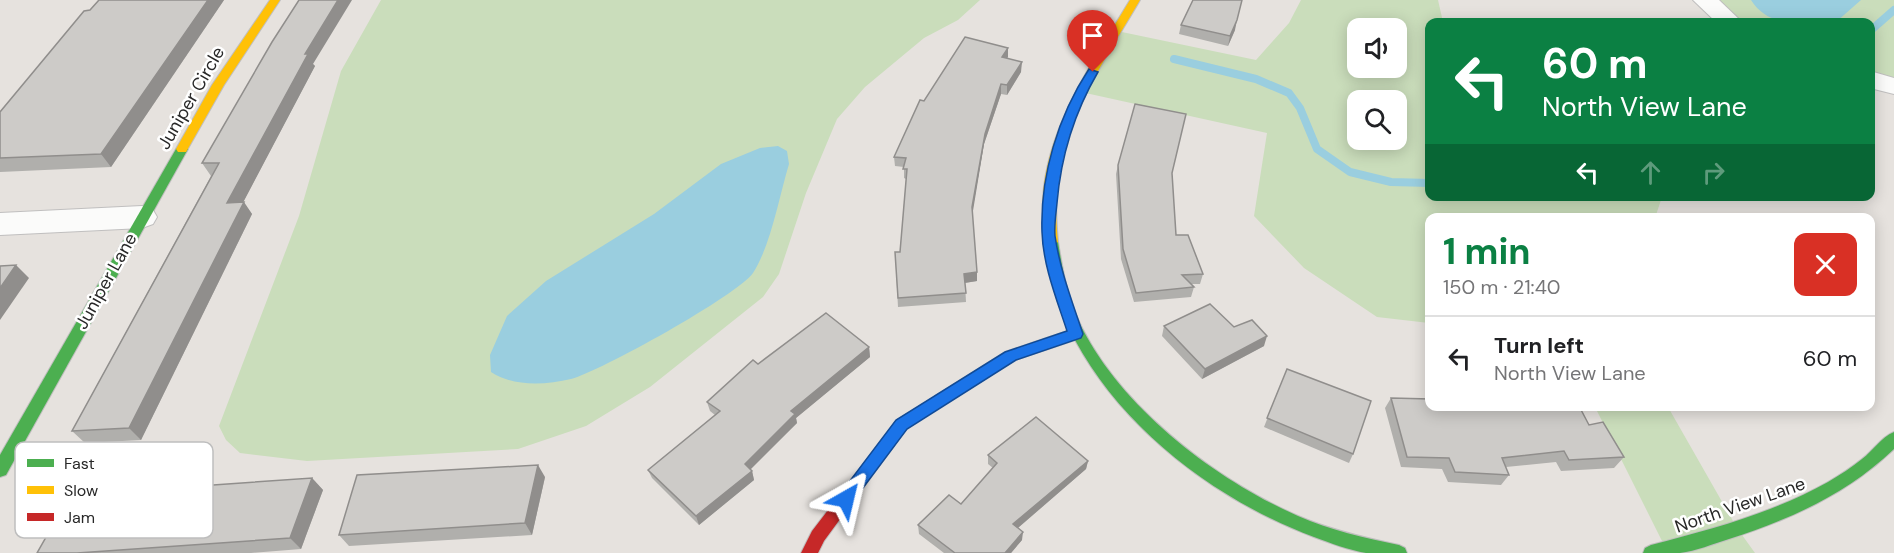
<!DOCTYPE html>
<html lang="en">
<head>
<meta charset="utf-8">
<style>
	body { margin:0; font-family:"DM Sans",sans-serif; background:#f2f2f2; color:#202124; height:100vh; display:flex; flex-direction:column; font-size:22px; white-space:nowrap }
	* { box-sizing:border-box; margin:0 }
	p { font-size:20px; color:#757577 }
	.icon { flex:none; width:33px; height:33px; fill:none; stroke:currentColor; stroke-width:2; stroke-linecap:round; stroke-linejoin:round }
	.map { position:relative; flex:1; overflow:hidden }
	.sheet { position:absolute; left:1425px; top:213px; width:450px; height:198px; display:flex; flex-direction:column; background:#fff; border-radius:12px; box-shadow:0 3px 15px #0003 }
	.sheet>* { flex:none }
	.top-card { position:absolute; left:1425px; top:18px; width:450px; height:183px; border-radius:12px; box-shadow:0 3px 15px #0003; background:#0b8043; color:#fff; overflow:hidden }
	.tools { position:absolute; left:1347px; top:18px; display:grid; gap:12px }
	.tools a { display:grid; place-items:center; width:60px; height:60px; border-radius:12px; background:#fff; box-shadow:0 3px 15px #0003; font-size:30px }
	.pin { position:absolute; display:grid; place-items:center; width:51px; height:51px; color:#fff; margin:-62px -26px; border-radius:50% 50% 50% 0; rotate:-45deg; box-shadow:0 0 6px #0007 }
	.pin .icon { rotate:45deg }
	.me { position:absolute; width:66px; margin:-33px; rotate:37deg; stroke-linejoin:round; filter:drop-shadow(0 0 4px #0008) }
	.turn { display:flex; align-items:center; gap:21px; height:126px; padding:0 18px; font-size:27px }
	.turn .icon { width:78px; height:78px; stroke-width:2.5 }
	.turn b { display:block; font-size:42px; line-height:51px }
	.lanes { display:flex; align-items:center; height:57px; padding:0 18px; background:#0003; justify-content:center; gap:30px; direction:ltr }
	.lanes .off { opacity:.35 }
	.round { display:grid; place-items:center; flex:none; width:63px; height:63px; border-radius:12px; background:#f2f2f2 }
	.head { display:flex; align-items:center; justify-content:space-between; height:102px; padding:0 18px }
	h1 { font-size:36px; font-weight:700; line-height:45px; color:#0b8043 }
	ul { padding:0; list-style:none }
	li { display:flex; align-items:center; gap:18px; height:84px; padding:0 18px; border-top:2px solid #e0e0e0 }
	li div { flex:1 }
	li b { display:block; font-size:22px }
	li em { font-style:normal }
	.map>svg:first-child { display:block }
	.green { fill:#caddbb; fill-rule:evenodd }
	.water { fill:#9acedf }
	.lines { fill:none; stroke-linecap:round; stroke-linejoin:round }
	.stream { stroke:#9acedf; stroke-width:8 }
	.street-casing { stroke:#c0bfbf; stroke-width:2 }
	.fast-casing { stroke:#c0bfbf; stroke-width:2 }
	.slow-casing { stroke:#c0bfbf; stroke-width:2 }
	.jam-casing { stroke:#c0bfbf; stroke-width:2 }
	.street { fill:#fbfbfa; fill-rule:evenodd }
	.fast { fill:#4caf50; fill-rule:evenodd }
	.slow { fill:#ffc107; fill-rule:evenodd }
	.jam { fill:#c62828; fill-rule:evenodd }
	.wall { fill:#b0afac }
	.shaded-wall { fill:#908e8c }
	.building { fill:#cdcbc8; stroke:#908e8c; stroke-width:1.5 }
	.route { fill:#1a73e8; stroke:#114b97; stroke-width:1.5 }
	.labels { text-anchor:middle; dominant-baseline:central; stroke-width:5; stroke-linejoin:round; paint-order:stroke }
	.street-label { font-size:18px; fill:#282828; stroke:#fff }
	.key { fill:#fff; stroke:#bebebe; stroke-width:1.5 }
	.key-label { font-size:16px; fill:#282828 }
</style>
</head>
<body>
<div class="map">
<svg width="1894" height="553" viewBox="0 0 1894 553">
	<rect width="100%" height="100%" fill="#e6e2de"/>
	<!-- green -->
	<g class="green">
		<polygon points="381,0 980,0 958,20 924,38 865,87 837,119 806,193 779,274 763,297 650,387 586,426 518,449 307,461 240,453 226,440 219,426 299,216 341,71"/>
		<path d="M1301,0H1438L1443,22H1430V196L1662,197L1655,218H1430L1429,323L1377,317L1304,268L1254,216L1267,133L1081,92L1117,31L1256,60L1289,23ZM1358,28H1396V68H1358ZM1358,100H1396V140H1358Z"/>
		<polygon points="1705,0 1894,0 1894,86 1871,79 1870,22 1730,22"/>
		<polygon points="1595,407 1668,407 1737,528 1755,553 1668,553"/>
	</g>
	<!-- water -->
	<g class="water">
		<path d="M1751,0H1861L1836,22C1805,23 1770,30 1751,0Z"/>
		<path d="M778,146L787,151L789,164C779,197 771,245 753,273C738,295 599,372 571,379C545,385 514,387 491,372L490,355L507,316L546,281L654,214L721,164L760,148Z"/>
	</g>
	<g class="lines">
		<!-- stream -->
		<g class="stream">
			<polyline points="1870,31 1894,10"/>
			<polyline points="1174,59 1256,79 1289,93 1300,108 1317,149 1350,172 1391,182 1430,183"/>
		</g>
		<!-- street casing -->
		<g class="street-casing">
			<g id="street">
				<polygon points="1693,0 1719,0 1742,22 1716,22"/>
				<polygon points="1870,71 1894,78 1894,94 1870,88"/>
				<polygon points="142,206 153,210 157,217 153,224 142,228 0,235 0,213"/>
			</g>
		</g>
		<!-- fast casing -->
		<g class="fast-casing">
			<g id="fast">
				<polygon points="182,145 188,149 6,475 0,477 0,455 176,149"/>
				<path d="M1051,237L1058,242C1062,266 1066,290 1075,313C1113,402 1212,478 1298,516C1330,530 1365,538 1399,545L1405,548L1407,553C1394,553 1379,553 1366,553C1349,550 1330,543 1314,537C1218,501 1124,431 1075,340L1015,360L945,404L940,406L935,404L933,400L935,396L1005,352L1070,330C1055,303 1050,273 1044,242Z"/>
				<path d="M1894,432V449C1847,494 1791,519 1729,539C1713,544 1696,551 1680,553C1668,553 1655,553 1643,553L1645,548L1651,545C1712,529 1773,513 1828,482C1840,475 1852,467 1862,459C1873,451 1881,437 1894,432Z"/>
			</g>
		</g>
		<!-- slow casing -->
		<g class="slow-casing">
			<g id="slow">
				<polygon points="270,0 280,0 224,85 186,152 178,152 176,149 212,85"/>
				<path d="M1130,0H1140C1108,55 1067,113 1058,178C1055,200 1056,220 1058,242L1051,247L1046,245C1043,238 1044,227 1043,218C1038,139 1091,65 1130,0Z"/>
			</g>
		</g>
		<!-- jam casing -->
		<g class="jam-casing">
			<polygon id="jam" points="940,394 945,396 947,400 945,404 907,428 824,541 818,553 801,553 812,531 897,420"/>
		</g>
		<!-- street -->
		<use href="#street" class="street"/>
		<!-- fast -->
		<use href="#fast" class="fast"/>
		<!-- slow -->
		<use href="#slow" class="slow"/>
		<!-- jam -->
		<use href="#jam" class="jam"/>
	</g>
	<!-- wall -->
	<g class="wall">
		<polygon points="99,0 224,0 111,167 0,172 0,112"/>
		<polygon points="1181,25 1235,30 1228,46 1179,34"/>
		<polygon points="1008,48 1007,58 1021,72 1007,95 1001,94 984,144 972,213 977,272 977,281 965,283 966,302 898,307 895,252 900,252 906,179 904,178 904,167 895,166 894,157 924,101"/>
		<polygon points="313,64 315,66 243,202 252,214 141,440 85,443 72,431 211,176 202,163"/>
		<polygon points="1118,165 1172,174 1176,235 1203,274 1200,284 1191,284 1194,287 1191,297 1134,302 1121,259 1116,174"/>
		<polygon points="1164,326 1234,327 1264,346 1202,379 1162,336"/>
		<polygon points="869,347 870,357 796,418 797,423 750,469 752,471 754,480 699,525 652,478 648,470 715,415 710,411 707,402 758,364"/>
		<polygon points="1287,369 1353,454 1349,463 1264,427"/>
		<polygon points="1391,398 1589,425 1624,457 1614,468 1561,471 1556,462 1506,467 1509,475 1501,485 1448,482 1442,469 1401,467 1385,408"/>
		<polygon points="988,455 1088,461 1086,469 1018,528 1022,540 1011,553 944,553 919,534 918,525 961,504 993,468 988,464"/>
		<polygon points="545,477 532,535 349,546 339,535"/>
		<polygon points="312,478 323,490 301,549 251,553 37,553"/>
	</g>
	<!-- shaded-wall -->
	<g class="shaded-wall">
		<polygon points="208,0 224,0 111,167 101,154"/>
		<polygon points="338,0 352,0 313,64 315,66 236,216 227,203 305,54"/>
		<polygon points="1237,20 1235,30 1228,46 1230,36"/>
		<polygon points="1008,48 1008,57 1002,67 1002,57"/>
		<polygon points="1022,62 1021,72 1007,95 1007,85"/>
		<polygon points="1001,84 1001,94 984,144 972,217 972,207 985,134"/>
		<polygon points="244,202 252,214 141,440 129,428"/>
		<polygon points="16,265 29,278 0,320 0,288"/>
		<polygon points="977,272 977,281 964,283 964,274"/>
		<polygon points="1267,336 1264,346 1202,379 1205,369"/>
		<polygon points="869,347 870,357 796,418 797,423 747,473 745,464 791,411"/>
		<polygon points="1088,461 1086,469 1012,533 1013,524"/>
		<polygon points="538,465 545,477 532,535 525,523"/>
		<polygon points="752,471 754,480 699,525 696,516"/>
		<polygon points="312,478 323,490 301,549 290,538"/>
		<polygon points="1023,532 1022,540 1011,553 1005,553"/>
	</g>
	<!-- building -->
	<g class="building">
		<polygon points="99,0 208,0 101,154 0,158 0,112 84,11 90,10"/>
		<polygon points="299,0 338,0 305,54 308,54 227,203 244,202 129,428 72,431 219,163 202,163 272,42"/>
		<polygon points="1193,0 1242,0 1237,20 1230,36 1181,25"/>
		<polygon points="965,37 1008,48 1002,57 1022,62 1007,85 1001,84 985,134 972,207 977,272 964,274 966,293 898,298 895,252 900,252 907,169 903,169 906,158 894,157 920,100 924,101"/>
		<polygon points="1135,104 1186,114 1172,173 1176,235 1188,235 1203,274 1182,275 1194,287 1136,293 1123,249 1118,165"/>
		<polygon points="16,265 0,288 0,266"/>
		<polygon points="1210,304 1234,327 1252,320 1267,336 1205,369 1164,326"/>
		<polygon points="826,313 869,347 791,411 795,414 745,464 752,471 696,516 648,470 720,411 707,402 753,360 758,364"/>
		<polygon points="1287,369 1371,401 1353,454 1267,418"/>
		<polygon points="1391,398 1430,399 1430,406 1579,406 1589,425 1603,422 1624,457 1569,460 1564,451 1502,458 1509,475 1455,472 1449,458 1407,457"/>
		<polygon points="1036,417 1088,461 1013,524 1023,532 1005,553 955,553 918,525 949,495 961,504 997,463 988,455"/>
		<polygon points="538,465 525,523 339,535 357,475"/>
		<polygon points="312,478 290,538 77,553 37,553 70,495"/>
	</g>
	<!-- route -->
	<path class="route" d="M1089,69L1098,72C1074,113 1061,155 1057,203C1056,214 1054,225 1055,236C1060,270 1072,301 1083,334L1081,338L1016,360L907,429L851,504L846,506L840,504L838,499L840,494L896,420L1005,352L1067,331C1057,300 1043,266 1042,232C1040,176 1058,116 1089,69Z"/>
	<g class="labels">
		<!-- street labels -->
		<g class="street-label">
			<text transform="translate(191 98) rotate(-60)">Juniper Circle</text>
			<text transform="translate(106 281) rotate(-61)">Juniper Lane</text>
			<text transform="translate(1740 505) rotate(-19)">North View Lane</text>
		</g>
	</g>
	<!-- legend -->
	<rect x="15" y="442" width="198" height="96" rx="9" class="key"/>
	<rect x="27" y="459" width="27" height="8" fill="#4caf50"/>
	<rect x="27" y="486" width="27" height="8" fill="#ffc107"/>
	<rect x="27" y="513" width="27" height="8" fill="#c62828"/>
	<g class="key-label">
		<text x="64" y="469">Fast</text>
		<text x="64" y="496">Slow</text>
		<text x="64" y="523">Jam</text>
	</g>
</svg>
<div class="tools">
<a><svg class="icon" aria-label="sound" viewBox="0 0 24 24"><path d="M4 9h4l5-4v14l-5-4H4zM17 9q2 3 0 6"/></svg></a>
<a><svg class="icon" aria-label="search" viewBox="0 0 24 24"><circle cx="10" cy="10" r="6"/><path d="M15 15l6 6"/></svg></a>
</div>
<div class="pin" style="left:1093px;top:72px;background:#d93025"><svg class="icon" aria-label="arrive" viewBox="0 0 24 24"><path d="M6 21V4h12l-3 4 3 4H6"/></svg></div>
<svg class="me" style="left:846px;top:499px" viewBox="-20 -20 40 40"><path d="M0-17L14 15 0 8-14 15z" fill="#1a73e8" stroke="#fff" stroke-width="4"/></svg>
<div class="top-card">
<div class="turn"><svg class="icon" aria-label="left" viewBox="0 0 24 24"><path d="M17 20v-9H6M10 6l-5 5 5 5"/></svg><div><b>60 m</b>North View Lane</div></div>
<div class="lanes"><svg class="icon" aria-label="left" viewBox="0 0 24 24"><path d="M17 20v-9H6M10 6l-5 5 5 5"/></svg><svg class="icon off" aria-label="ahead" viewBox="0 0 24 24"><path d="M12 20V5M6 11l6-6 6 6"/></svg><svg class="icon off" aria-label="right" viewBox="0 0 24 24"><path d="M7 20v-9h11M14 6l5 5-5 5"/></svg></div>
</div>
<section class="sheet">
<div class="head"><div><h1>1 min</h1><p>150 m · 21:40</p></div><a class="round" style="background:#d93025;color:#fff"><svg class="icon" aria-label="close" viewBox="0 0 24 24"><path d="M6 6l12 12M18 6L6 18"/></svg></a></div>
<ul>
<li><svg class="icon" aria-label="left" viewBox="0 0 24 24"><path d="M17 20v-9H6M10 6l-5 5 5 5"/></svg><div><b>Turn left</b><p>North View Lane</p></div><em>60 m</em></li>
</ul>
</section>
</div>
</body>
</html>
